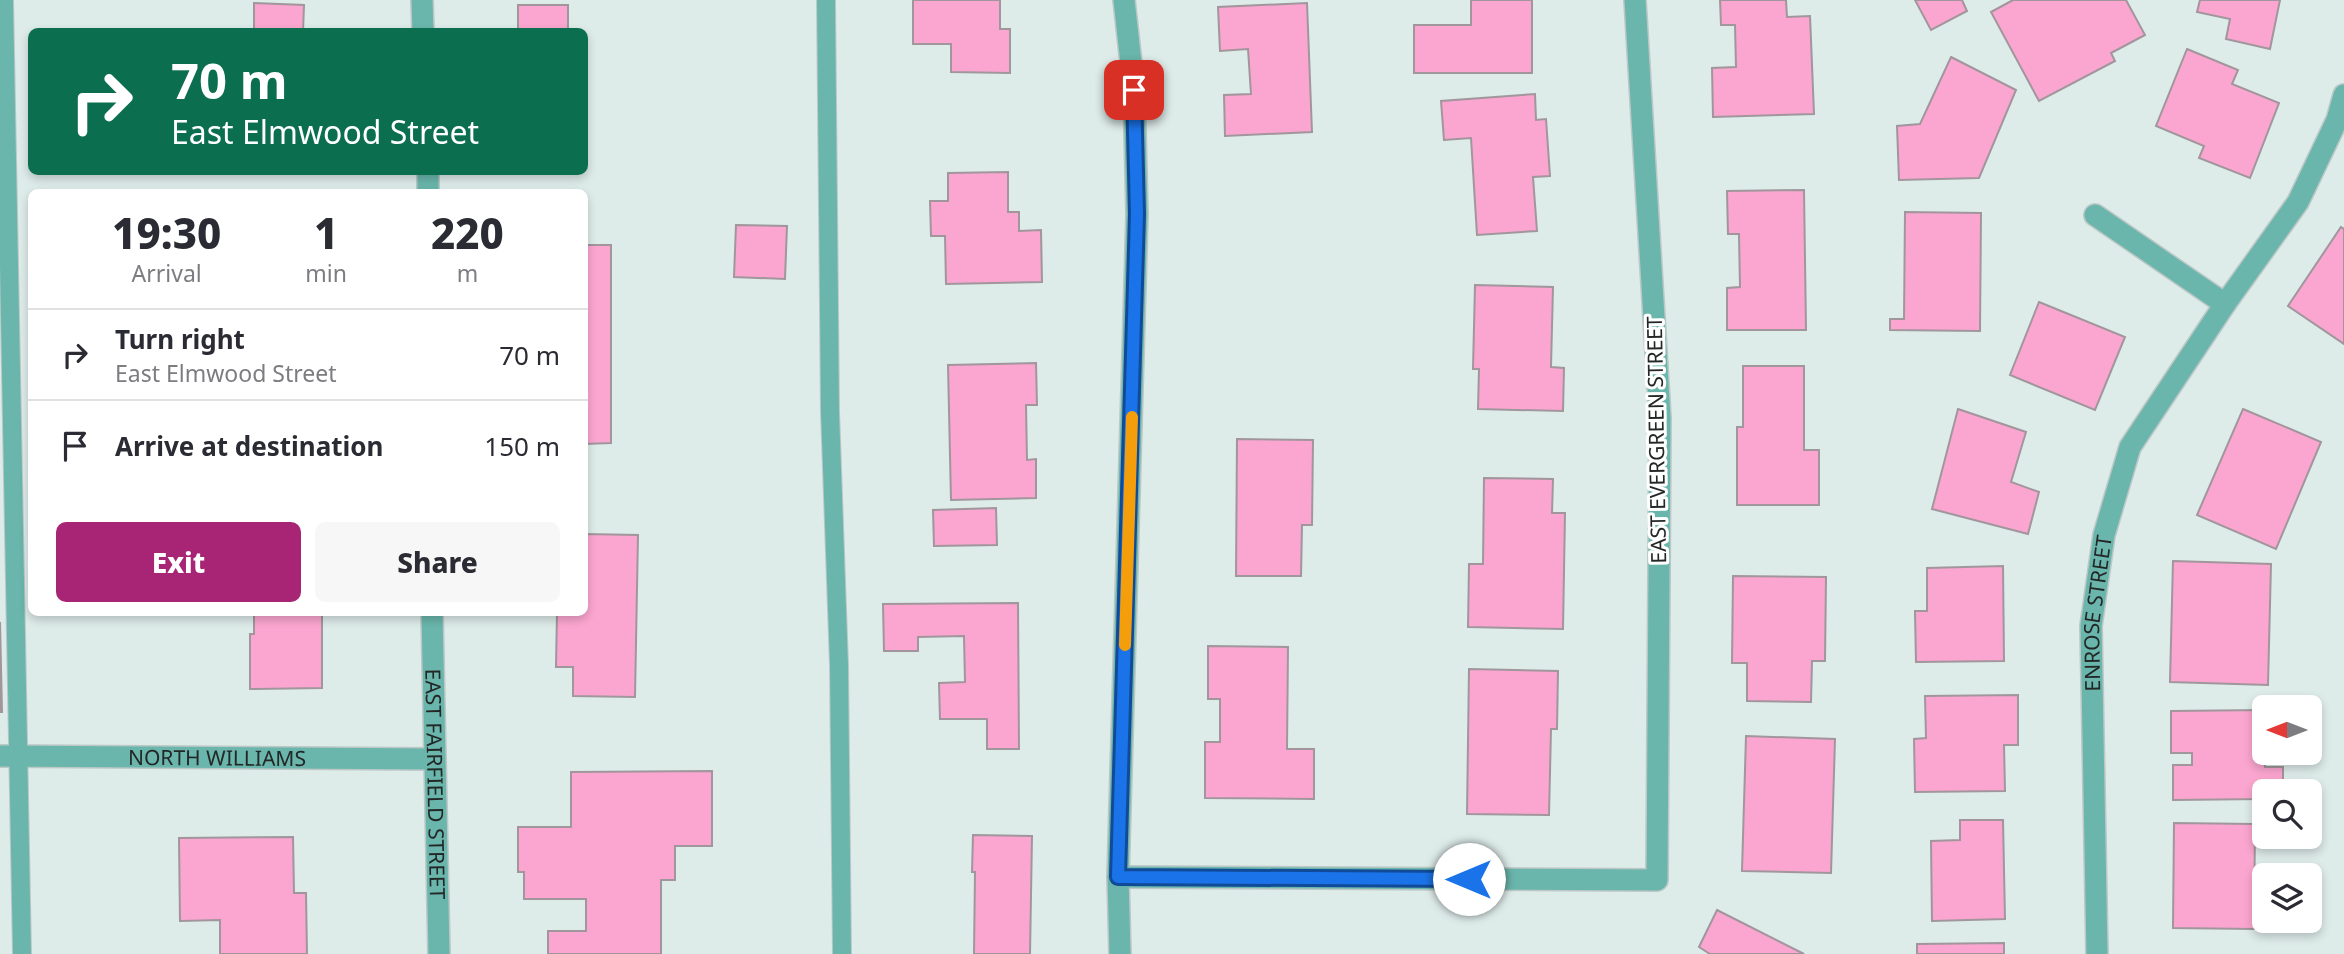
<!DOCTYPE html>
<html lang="en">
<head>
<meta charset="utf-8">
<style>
	body { margin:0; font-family:"Noto Sans",sans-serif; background:#f7f7f7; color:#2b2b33; height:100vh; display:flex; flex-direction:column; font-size:26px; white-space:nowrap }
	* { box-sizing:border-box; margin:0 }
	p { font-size:23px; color:#7c7c81 }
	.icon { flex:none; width:38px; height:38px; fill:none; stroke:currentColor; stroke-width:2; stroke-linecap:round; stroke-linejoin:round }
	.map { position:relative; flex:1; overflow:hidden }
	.drawer { position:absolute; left:28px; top:189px; width:560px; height:427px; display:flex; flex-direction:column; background:#fff; border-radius:10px; box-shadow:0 4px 10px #0003 }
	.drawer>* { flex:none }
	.hud { position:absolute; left:28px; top:28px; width:560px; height:147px; border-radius:10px; box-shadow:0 4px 10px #0003; background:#0b6e4f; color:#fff; overflow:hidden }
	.needle { width:46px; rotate:270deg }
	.fabs { position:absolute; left:2252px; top:695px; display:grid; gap:14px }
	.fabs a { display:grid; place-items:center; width:70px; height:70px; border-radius:10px; background:#fff; box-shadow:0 4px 10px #0003; font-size:35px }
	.pin { position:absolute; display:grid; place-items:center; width:60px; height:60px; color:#fff; margin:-30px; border-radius:14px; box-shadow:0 4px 10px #0006 }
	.me { position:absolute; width:77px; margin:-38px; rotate:270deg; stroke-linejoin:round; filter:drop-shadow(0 0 5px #0008) }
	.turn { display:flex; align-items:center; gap:24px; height:147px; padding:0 28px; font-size:32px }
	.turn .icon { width:91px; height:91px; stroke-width:2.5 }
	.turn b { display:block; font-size:49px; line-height:60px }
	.eta { display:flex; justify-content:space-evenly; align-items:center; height:119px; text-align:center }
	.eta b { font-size:42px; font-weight:800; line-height:49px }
	.cta { display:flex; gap:14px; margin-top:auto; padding:14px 28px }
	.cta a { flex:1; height:80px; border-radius:10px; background:#a72574; color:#fff; font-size:28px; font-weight:800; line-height:80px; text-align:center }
	.cta a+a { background:#f7f7f7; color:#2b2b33 }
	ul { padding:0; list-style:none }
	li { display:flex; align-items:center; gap:21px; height:91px; padding:0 28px; border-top:2px solid #e1e1e2 }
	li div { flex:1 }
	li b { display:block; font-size:26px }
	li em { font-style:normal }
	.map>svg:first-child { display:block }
	.building { fill:#fba6d0; stroke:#a1969b; stroke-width:2 }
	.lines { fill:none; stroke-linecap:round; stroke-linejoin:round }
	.lane-casing { stroke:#bcc8c6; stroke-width:20 }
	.street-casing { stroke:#bcc8c6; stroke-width:24 }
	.lane { stroke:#6ab6ac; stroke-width:18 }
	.street { stroke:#6ab6ac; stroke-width:21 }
	.route-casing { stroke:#114b97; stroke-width:18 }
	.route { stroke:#1a73e8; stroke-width:12 }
	.slow { stroke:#f59e0b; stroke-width:12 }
	.labels { text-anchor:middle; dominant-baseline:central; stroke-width:6; stroke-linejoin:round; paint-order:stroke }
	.street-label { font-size:21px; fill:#232827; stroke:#fff }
</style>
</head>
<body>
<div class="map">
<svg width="2344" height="954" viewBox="0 0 2344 954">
	<rect width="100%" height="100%" fill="#ddebe9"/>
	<!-- building -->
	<g class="building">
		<polygon points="913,0 1000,0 1000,29 1010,29 1010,73 951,72 951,44 913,44"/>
		<polygon points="1471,0 1532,0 1532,73 1414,73 1414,25 1471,25"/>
		<polygon points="1720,0 1786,0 1787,17 1810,16 1814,114 1713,117 1712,68 1736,67 1735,25 1721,25"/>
		<polygon points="1915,0 1962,0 1967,11 1931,30"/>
		<polygon points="2013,0 2126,0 2145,35 2111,53 2115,61 2039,101 1991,12"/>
		<polygon points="2200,0 2280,0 2270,49 2226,39 2230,19 2197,12"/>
		<polygon points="254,3 304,5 303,32 254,32"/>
		<polygon points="1307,3 1312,132 1225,136 1224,95 1251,94 1248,49 1220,51 1218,7"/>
		<rect x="518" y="5" width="50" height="27"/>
		<polygon points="2187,49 2238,70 2232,84 2279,103 2250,178 2199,158 2204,146 2156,126"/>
		<rect x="584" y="53" width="3" height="90"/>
		<polygon points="1951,57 2016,90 1979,178 1899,180 1897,126 1920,124"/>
		<polygon points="1535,94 1536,120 1546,119 1550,176 1533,177 1537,231 1477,235 1471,138 1444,140 1441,101"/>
		<polygon points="1008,172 1008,212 1019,212 1019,231 1041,230 1042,282 946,284 945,236 931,236 930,201 948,201 948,173"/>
		<polygon points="1804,190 1806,330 1727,330 1727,288 1740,287 1739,234 1728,234 1727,191"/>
		<polygon points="1905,212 1981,213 1980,331 1890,330 1890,319 1904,319"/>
		<polygon points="736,225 787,226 785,279 734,277"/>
		<polygon points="2341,227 2344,229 2344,344 2288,306"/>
		<polygon points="584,245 611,245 611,443 584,444"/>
		<polygon points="1475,285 1553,287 1551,367 1564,368 1563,411 1478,409 1479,369 1473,369"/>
		<polygon points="2039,302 2125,337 2095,410 2010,375"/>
		<polygon points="1036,363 1037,405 1026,405 1027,460 1036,459 1036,498 951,500 948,365"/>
		<polygon points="1743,366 1804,366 1804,450 1819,450 1819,505 1737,505 1737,427 1743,427"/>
		<polygon points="1958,409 2026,432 2011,482 2039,492 2028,534 1932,509"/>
		<polygon points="2243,409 2321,442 2276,549 2197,515"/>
		<polygon points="1237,439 1313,440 1312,525 1302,525 1301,576 1236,576"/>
		<polygon points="1484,478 1553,479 1552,513 1565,513 1563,629 1468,627 1469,564 1483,564"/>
		<polygon points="996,508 997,545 934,546 933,510"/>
		<polygon points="584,534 638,535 635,697 573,696 573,667 556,667 557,612 584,612"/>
		<polygon points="2173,561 2271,564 2268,685 2170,682"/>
		<polygon points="2003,566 2004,661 1916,662 1915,611 1927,611 1927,568"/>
		<polygon points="1733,576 1826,577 1825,661 1812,661 1811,702 1747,701 1747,663 1732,663"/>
		<polygon points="1018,603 1019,749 987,749 987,719 940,719 939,683 965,682 964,636 918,637 918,651 884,651 883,604"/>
		<polygon points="254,612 322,612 322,688 250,689 250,634 254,634"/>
		<polygon points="0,622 2,712 0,712"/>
		<polygon points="1208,646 1288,647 1287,749 1314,749 1314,799 1205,798 1205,742 1220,742 1220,699 1208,699"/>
		<polygon points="1469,669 1558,671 1557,729 1551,729 1549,815 1467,814"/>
		<polygon points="2018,695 2018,745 2004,745 2005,791 1915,792 1914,739 1926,738 1925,696"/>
		<polygon points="2264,710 2265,767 2283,767 2283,791 2264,791 2264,799 2173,800 2173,765 2192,765 2192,753 2171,753 2171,711"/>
		<polygon points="1746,736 1835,739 1831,873 1742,871"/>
		<polygon points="712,771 712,846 675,846 675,880 661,880 661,954 548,954 548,931 586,931 586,899 524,899 524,872 518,872 518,827 571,827 571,772"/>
		<polygon points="1960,820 2003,820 2005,919 1932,921 1931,841 1960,840"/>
		<polygon points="2174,823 2255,824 2254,929 2173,928"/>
		<polygon points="973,835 1032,836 1030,954 974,954 975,872 972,872"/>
		<polygon points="293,837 294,893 306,893 307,954 220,954 220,920 180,921 179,838"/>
		<polygon points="1717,910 1804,954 1710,954 1699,947"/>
		<polygon points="2004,943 2004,954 1917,954 1917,944"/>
	</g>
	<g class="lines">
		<!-- lane casing -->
		<g class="lane-casing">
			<g id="lane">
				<polyline points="4,0 22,954"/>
				<polyline points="826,0 830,412 839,665 842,954"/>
			</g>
		</g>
		<!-- street casing -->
		<g class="street-casing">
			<g id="street">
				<polyline points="422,0 423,32"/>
				<polyline points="428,172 428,192"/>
				<polyline points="2095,215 2225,304"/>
				<path id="s1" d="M432,612L439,954"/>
				<path id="s2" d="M0,756L434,759"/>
				<polyline points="1118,877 1657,880 1660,418 1635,0"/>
				<polyline points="1120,954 1118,877 1137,214 1134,90 1124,0"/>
				<path id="s3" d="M2097,954L2091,626L2104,535L2130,447L2225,304L2298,202L2337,120L2344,95"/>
			</g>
		</g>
		<!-- lane -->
		<use href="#lane" class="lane"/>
		<!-- street -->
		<use href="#street" class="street"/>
	</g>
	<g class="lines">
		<!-- route casing -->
		<g class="route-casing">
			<polyline id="route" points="1134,90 1137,214 1118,877 1469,879"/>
		</g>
		<!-- route -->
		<use href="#route" class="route"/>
		<!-- slow -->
		<polyline class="slow" points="1125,645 1132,417"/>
	</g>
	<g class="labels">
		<!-- street labels -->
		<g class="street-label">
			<text transform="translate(1656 440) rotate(-91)">EAST EVERGREEN STREET</text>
			<text stroke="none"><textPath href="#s3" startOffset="341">ENROSE STREET</textPath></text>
			<text stroke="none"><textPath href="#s2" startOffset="217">NORTH WILLIAMS</textPath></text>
			<text stroke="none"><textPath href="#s1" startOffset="172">EAST FAIRFIELD STREET</textPath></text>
		</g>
	</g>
</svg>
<div class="fabs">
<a><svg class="needle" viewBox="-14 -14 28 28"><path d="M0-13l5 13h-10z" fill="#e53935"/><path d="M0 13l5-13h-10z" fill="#7c7c81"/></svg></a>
<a><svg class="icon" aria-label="search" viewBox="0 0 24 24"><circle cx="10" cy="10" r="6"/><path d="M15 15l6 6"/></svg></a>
<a><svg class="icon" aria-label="layers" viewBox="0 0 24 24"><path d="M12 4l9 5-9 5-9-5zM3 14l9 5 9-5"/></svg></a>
</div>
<div class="pin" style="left:1134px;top:90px;background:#d93025"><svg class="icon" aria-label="arrive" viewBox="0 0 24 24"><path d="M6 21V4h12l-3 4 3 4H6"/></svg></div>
<svg class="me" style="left:1469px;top:879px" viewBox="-20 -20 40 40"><circle r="19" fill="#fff"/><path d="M0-13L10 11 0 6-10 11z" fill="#1a73e8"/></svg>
<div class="hud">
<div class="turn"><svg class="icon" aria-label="right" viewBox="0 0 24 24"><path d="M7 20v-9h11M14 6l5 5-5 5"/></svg><div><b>70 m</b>East Elmwood Street</div></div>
</div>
<section class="drawer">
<div class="eta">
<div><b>19:30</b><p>Arrival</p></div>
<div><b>1</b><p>min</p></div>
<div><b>220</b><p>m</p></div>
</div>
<ul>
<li><svg class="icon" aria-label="right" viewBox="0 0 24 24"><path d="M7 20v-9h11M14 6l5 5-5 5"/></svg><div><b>Turn right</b><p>East Elmwood Street</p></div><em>70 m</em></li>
<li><svg class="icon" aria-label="arrive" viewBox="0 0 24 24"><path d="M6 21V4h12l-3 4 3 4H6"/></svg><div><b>Arrive at destination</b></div><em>150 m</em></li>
</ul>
<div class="cta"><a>Exit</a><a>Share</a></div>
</section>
</div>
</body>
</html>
